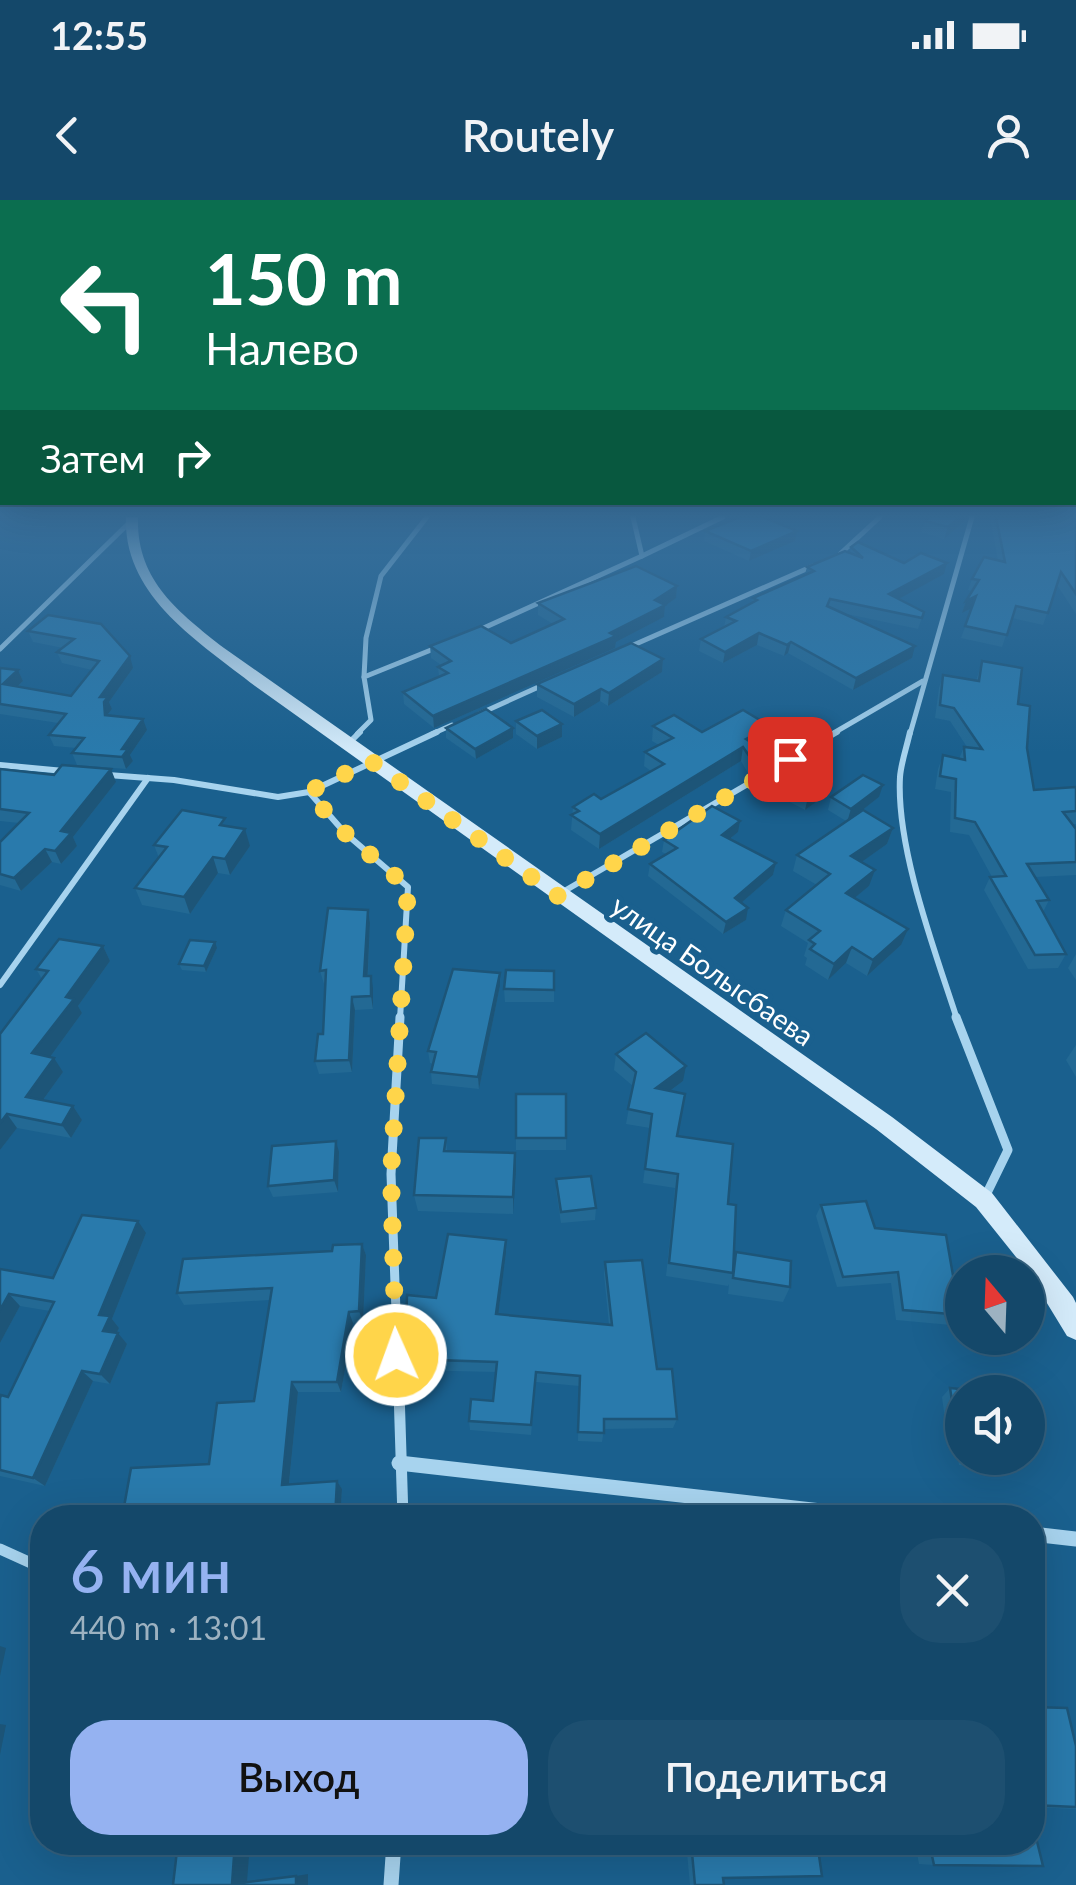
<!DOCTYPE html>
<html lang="ru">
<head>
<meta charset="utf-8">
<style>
	body { margin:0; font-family:Lato,sans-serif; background:#1d4f70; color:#f1f3f6; height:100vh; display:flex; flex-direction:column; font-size:38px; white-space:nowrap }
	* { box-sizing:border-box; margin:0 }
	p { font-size:32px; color:#9db2c1 }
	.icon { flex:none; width:55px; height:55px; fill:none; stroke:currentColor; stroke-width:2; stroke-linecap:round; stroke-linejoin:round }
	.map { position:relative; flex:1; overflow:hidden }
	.details { position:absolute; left:30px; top:1305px; width:1015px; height:350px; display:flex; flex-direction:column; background:#14486a; border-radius:40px; box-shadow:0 10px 40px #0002,0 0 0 2px #33607e }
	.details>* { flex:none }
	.top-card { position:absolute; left:0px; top:0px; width:1078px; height:305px; box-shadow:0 10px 40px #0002,0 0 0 2px #33607e; background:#0b6e4f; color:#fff; overflow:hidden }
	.needle { width:65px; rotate:341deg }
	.fabs { position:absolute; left:945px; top:1055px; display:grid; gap:20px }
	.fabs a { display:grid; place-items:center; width:100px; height:100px; border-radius:50%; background:#14486a; box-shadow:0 10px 40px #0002,0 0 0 2px #33607e; font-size:50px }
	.pin { position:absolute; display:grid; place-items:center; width:85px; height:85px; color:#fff; margin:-42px; border-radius:20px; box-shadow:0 5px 15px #0006 }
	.me { position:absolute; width:110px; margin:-55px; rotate:358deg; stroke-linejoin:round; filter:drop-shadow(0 0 8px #0008) }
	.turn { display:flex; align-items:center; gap:35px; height:210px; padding:0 40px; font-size:45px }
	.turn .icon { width:130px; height:130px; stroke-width:2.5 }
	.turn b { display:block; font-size:70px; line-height:85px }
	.then { display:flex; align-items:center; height:95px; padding:0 40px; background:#0003; gap:20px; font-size:38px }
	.round { display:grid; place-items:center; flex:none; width:105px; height:105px; border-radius:40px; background:#1d4f70 }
	.summary { display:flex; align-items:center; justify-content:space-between; height:170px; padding:0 40px }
	h1 { font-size:60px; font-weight:600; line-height:75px; color:#95b2f1 }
	.primary-button { display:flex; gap:20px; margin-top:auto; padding:20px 40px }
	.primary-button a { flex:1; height:115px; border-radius:40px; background:#95b2f1; color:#111; font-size:40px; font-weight:600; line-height:115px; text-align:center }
	.primary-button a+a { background:#1d4f70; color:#f1f3f6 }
	.status { display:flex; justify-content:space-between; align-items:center; height:70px; padding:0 50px; background:#14486a; direction:ltr }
	.status svg { height:28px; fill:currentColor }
	header { display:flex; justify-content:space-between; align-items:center; height:130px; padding:0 40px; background:#14486a; font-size:45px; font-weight:600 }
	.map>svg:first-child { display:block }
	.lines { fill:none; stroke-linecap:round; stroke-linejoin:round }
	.lane-far3 { stroke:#a7d3ee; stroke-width:5 }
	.lane-far2 { stroke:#a7d3ee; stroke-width:6 }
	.lane-far1 { stroke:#a7d3ee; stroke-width:9 }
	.lane { stroke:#a7d3ee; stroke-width:11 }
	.street { stroke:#a7d3ee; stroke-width:15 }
	.secondary { fill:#d4ebfa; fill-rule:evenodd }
	.wall { fill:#236994 }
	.shaded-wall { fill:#1d5578 }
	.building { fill:#297aac; stroke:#1d5578; stroke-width:2.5 }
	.route { stroke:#ffd54a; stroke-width:18; stroke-dasharray:0 32.4 }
	.labels { text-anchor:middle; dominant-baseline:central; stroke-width:10; stroke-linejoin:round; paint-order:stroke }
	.street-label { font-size:28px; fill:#fff; stroke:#1a608e }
</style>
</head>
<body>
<div class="status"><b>12:55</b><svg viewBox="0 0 49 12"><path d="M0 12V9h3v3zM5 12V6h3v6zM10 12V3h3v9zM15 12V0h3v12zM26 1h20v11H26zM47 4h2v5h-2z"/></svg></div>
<header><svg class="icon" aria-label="back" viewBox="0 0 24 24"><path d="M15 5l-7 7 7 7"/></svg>Routely<svg class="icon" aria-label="person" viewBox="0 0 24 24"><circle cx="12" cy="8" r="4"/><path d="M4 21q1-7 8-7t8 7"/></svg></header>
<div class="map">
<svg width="1076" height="1685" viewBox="0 0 1076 1685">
	<rect width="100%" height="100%" fill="#1a608e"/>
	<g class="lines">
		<!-- lane-far3 -->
		<g class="lane-far3">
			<polyline points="840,354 880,317"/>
			<polyline points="642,356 723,317"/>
			<polyline points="477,431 642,356 633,317"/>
			<polyline points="629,447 813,366"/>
			<polyline points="0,449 130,322"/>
			<polyline points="364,477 366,438 381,376 427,317"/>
			<polyline points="479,514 543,485"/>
			<polyline points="357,534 371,520 364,477 436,448"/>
			<polyline points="432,534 452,525"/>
			<polyline points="832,534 923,481"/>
			<polyline points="910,534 972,317"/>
		</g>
		<!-- lane-far2 -->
		<g class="lane-far2">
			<path d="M910,532C907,546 901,563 900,577C896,648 935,751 957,819"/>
			<polyline points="347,545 360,532"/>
			<polyline points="0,565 64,571"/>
			<polyline points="777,567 837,532"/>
			<polyline points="108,575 174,580 278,597 309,592 437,532"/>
			<polyline points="309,592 345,633 408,687 400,819"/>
			<polyline points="561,693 765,574"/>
			<polyline points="0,785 148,578"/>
		</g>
		<!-- lane-far1 -->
		<g class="lane-far1">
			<polyline points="956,817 1008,950 986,995"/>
			<polyline points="399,1194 391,974 400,817"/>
		</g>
		<!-- lane -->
		<g class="lane">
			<polyline points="399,1191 403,1318"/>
			<polyline points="0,1349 42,1368"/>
		</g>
		<!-- street -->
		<g class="street">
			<polyline points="399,1263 883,1318"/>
			<polyline points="1032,1334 1076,1339"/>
			<polyline points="391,1685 394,1642"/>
		</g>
		<!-- secondary -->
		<path class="secondary" d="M126,317H138C136,380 178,412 224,448L892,917L992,993L1073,1097L1076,1103V1140L1067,1136L1028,1072L976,1007L876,929L255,486C199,442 123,396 126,317Z"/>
	</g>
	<!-- wall -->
	<g class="wall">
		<polygon points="990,317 1076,317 1076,414 1057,385 1043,425 1012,418 1002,447 961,438 972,408 962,413 966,401 972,391 968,390 972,379 998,361"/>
		<polygon points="925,321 964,322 944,339 921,332"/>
		<polygon points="705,331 795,341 749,361 704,341"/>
		<polygon points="851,347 944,374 898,399 924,412 918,429 842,413 912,458 853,490 788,453 784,456 757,445 723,463 699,451 701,439 724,427 726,417 752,403 753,398 805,374 807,367 850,352"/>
		<polygon points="677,386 676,398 665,406 664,417 616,442 615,448 434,528 404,504 403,492 439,477 438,467 441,465 431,458 430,446 511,443 553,424 538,415 538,403"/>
		<polygon points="48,415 133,468 109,502 112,509 108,514 108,516 147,530 130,555 133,561 126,569 77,565 72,553 76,548 54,546 49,535 58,523 0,514 0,468 18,470 23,481 18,487 71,496 92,470 62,463 57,452 63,448 33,442 28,431"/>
		<polygon points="663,459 662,472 608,506 600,501 574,517 537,497 537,484"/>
		<polygon points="982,461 1018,504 1034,590 1076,587 1076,624 1072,624 1076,629 1076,675 1035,677 1049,700 1043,712 1066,754 1058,768 1028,769 984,690 990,677 992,677 969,635 950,632 951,592 935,589 938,569 943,555 959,559 964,547 967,547 950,521 935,518 939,488 943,475 976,481"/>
		<polygon points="516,521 562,537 537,549 516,534"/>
		<polygon points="653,526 767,540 758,546 767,552 764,566 749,575 741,561 599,649 571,630 573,607 601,599 651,571 644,566 645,552 659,545 652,541"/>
		<polygon points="446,528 513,538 476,559 446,538"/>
		<polygon points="0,569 116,582 73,637 77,646 61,664 52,662 21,691 0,685 0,642 19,623 0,621"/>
		<polygon points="760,573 826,584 823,597 805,610 769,591 763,595 757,586"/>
		<polygon points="831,597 879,597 854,616 893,628 887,644 861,662 869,686 854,698 901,745 867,776 846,763 828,780 805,765 807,758 804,756 808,743 781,726 786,710 817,685 793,671 797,655 846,621 828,610"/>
		<polygon points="228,627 250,646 230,675 218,673 190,714 142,705 135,688 159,658 154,645"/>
		<polygon points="738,632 730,639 776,663 773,675 741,703 746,720 723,734 648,676 650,664 666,654 662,652 664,640"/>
		<polygon points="368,710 370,723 368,776 373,788 373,809 355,810 352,872 319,874 315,861 323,834 325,783 324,784 320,771"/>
		<polygon points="103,746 110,761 78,806 82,813 50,857 63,872 43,900 73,906 82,920 71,938 17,928 0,950 0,834 42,779 36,769"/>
		<polygon points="217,748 206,772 182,770 179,764"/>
		<polygon points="1076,754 1076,780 1068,768"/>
		<polygon points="554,771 554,802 505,802 504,789"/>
		<polygon points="500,773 500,786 479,889 432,884 431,872 433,864 430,863 428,851"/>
		<polygon points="1076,845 1076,877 1066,860"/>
		<polygon points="616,854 683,881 670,891 677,936 728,1004 733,1059 736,1052 790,1087 783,1102 728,1094 729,1084 728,1086 666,1076 675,988 643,983 650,928 626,924 633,886 614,870"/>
		<polygon points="516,894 566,938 566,950 516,950"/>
		<polygon points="446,938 447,951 515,953 513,1014 418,1011 414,995"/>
		<polygon points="339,952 338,992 273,997 268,986"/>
		<polygon points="556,979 596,1008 595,1020 561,1023 556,990"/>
		<polygon points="821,1005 875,1028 955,1087 962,1087 962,1126 896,1120 891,1083 837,1087 816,1016"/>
		<polygon points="146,1033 112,1119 119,1128 116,1133 127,1144 110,1184 93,1181 45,1286 0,1276 0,1198 8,1197 50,1111 20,1106 0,1143 0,1069 53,1078"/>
		<polygon points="506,1040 506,1052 498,1114 609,1125 604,1074 605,1062 657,1169 677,1219 673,1228 604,1229 602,1242 578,1241 579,1186 536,1182 531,1235 470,1230 469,1221 493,1201 496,1172 408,1170 405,1159 436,1098"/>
		<polygon points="362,1044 366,1055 363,1122 353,1123 341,1192 298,1192 289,1285 337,1281 342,1289 340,1318 209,1264 254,1201 270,1100 184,1105 177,1093"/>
		<polygon points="950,1188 962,1192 962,1258 1025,1258 1026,1264 1016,1272 959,1265 955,1236 947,1235 942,1197"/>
		<polygon points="1032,1507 1076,1546 1076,1609 1032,1607"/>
		<polygon points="686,1642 817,1642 723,1678 724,1685 690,1685"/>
		<polygon points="915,1642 1032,1642 934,1665 919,1664"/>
	</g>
	<!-- shaded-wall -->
	<g class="shaded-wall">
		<polygon points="960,317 966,317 964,322 944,339 948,327"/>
		<polygon points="797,331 795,341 749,361 751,351"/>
		<polygon points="947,363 944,374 886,406 889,394"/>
		<polygon points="677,386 676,398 665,406 664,417 616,442 615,448 434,528 433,516 610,433"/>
		<polygon points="976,396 972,408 962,413 966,401"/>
		<polygon points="759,433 757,445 723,463 725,452"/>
		<polygon points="791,442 788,453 784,456 787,445"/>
		<polygon points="915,446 912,458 853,490 856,478"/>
		<polygon points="130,456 133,468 109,502 112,509 108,514 110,527 100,497"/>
		<polygon points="663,459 662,472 608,506 609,493"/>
		<polygon points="18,470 23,481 8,496 3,484"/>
		<polygon points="601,489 600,501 574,517 574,504"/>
		<polygon points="143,519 147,530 130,555 133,561 126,569 122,557 122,549"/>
		<polygon points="562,524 562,537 537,549 537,536"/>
		<polygon points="770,526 767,540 747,552 746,539"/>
		<polygon points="513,528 513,538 476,559 475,549"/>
		<polygon points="743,547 741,561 599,649 600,634"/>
		<polygon points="767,552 764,566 749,575 752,560"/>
		<polygon points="111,569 116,582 73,637 77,646 61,664 55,651 61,631"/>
		<polygon points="772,578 769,591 763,595 766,582"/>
		<polygon points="826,584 823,597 805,610 808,597"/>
		<polygon points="883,585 879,597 847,622 851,609"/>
		<polygon points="740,621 738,632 720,647 722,635"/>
		<polygon points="893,628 887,644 846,673 851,656"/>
		<polygon points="245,629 250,646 230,675 225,659"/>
		<polygon points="45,649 52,662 21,691 14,678"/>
		<polygon points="213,657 218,673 190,714 184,697"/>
		<polygon points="776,663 773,675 733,710 735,698"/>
		<polygon points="875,670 869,686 840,710 846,693"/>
		<polygon points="748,708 746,720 723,734 726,722"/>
		<polygon points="368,710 370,723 367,789 364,776"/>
		<polygon points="908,729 901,745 867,776 873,760"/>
		<polygon points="215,742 217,748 206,772 204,766"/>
		<polygon points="103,746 110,761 78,806 82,813 42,868 32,853 66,797"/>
		<polygon points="852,747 846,763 828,780 834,764"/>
		<polygon points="500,773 500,786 479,889 478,877"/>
		<polygon points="371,776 373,788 373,809 371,796"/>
		<polygon points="352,797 355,810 352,872 349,860"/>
		<polygon points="54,858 63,872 35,911 26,897"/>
		<polygon points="686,866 683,881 654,903 656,888"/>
		<polygon points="73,906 82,920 71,938 62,925"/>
		<polygon points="7,914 17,928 0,950 0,923"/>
		<polygon points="336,941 339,952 338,992 334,980"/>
		<polygon points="515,953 516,970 513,1014 513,997"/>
		<polygon points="138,1021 146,1033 112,1119 119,1128 112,1142 103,1131 99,1115"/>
		<polygon points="506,1040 506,1052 497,1125 496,1114"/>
		<polygon points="362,1044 366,1055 363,1122 359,1111"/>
		<polygon points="9,1094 20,1106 0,1143 0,1110"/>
		<polygon points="349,1112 353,1123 341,1192 337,1182"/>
		<polygon points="118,1133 127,1144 110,1184 100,1174"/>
		<polygon points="82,1171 93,1181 45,1286 33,1278"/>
		<polygon points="292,1182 298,1192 288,1293 282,1285"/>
		<polygon points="337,1281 342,1289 340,1318 335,1318"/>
		<polygon points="0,1446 6,1448 0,1476"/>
		<polygon points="0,1524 6,1525 0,1555"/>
		<polygon points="235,1642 250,1642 247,1682 232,1684"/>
		<polygon points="308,1674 308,1685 296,1685 296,1676"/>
	</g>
	<!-- building -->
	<g class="building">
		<polygon points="740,317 763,317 797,331 751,351 705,331"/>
		<polygon points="929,317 960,317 948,327 925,321"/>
		<polygon points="996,317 1076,317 1076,394 1061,372 1048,413 1016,406 1007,435 965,426 976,396 966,401 979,380 972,379 984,357 1005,362"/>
		<polygon points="858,342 904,363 921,353 947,363 889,394 924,412 922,418 830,399 827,406 915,446 856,478 791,442 787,445 759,433 725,452 701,439 736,421 726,417 757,400 753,398 814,371 807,367 845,351 863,358 851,347"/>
		<polygon points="636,366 677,386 655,400 665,405 610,433 616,436 433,516 403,492 448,473 438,467 451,461 430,446 481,426 511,443 564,419 538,403"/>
		<polygon points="48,415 101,424 130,456 100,497 108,497 104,502 105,515 143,519 122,549 128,549 122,557 72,553 84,538 49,535 66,514 0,504 0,468 18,470 3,484 71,496 99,461 57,452 74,439 28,431"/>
		<polygon points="631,443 663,459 609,493 601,489 574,504 537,484"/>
		<polygon points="982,461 1022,468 1018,504 1030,506 1027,548 1034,590 1076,587 1076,611 1063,612 1076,629 1076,662 1027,664 1049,700 1037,701 1066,754 1035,755 990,677 1006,676 975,622 955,618 956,579 940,576 943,555 965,560 964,547 982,549 954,508 940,505 943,475 979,481"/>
		<polygon points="486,509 513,528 475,549 446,528"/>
		<polygon points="542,510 562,524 537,536 516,521"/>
		<polygon points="743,510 770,526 746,539 767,552 752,560 743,547 600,634 571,615 579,611 573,607 594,594 601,599 664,564 645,552 673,538 653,526 674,515 702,532"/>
		<polygon points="780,562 826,584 808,597 772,578 766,582 760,573"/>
		<polygon points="62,565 111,569 61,631 71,633 55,651 45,649 14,678 0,674 0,642 29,613 0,609 0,569 54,575"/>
		<polygon points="863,575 883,585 851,609 831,597"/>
		<polygon points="712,606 740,621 722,635 776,663 735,698 748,708 726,722 650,664 677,648 664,640"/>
		<polygon points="182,610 225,618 220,625 245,629 225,659 213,657 184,697 135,688 167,647 154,645"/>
		<polygon points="863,610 893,628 851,656 875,670 846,693 908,729 873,760 852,747 834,764 810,749 815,744 809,740 820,731 786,710 830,674 797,655"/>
		<polygon points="328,708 368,710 364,776 371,776 371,796 352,797 349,860 315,861 318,834 323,834 326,770 320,771"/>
		<polygon points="59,739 103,746 66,797 74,799 32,853 54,858 26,897 73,906 62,925 7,914 0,923 0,834 48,771 36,769"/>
		<polygon points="190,740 215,742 204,766 179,764"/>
		<polygon points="453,769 500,773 478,877 431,872 436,852 428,851"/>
		<polygon points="506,770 554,771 554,790 504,789"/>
		<polygon points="646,833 686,866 656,888 685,894 677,936 733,944 728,1004 736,1005 733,1073 669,1063 678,974 645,969 652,914 628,909 636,872 616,854"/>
		<rect x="516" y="894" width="50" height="44"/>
		<polygon points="419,938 446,938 444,951 515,953 513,997 414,995"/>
		<polygon points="336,941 334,980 268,986 272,946"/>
		<polygon points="591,976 596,1008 561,1012 556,979"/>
		<polygon points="866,1001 875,1028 946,1035 955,1087 962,1087 962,1115 903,1110 898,1072 843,1077 821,1005"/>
		<polygon points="82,1015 138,1021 99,1115 110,1116 103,1131 118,1133 100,1174 82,1171 33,1278 0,1270 0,1198 1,1195 8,1197 54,1102 9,1094 0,1110 0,1069 53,1078"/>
		<polygon points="448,1034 506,1040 496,1114 612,1125 605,1062 642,1060 657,1169 672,1169 677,1219 604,1219 604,1233 578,1232 580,1176 536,1172 531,1225 469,1221 471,1199 493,1201 497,1162 405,1159 407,1095 436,1098"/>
		<polygon points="362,1044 359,1111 349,1112 337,1182 292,1182 282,1285 337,1281 335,1318 122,1318 131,1268 209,1264 217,1203 254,1201 272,1088 177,1093 183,1059 332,1051 333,1045"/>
		<polygon points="736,1052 791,1061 790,1087 733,1078"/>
		<polygon points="950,1188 989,1192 962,1192 962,1227 956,1227"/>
		<polygon points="969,1258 1025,1258 1026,1264"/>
		<polygon points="1032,1507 1067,1508 1076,1546 1076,1607 1032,1605 1032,1580 1035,1580 1032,1568"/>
		<polygon points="1032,1621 1043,1666 934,1665 929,1642 1032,1642"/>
		<polygon points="178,1642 235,1642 232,1684 296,1676 296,1685 173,1685"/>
		<polygon points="691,1642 817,1642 822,1676 723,1678 724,1685 695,1685"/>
	</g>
	<!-- sky -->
	<linearGradient id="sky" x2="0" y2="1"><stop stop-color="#0e354e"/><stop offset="0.57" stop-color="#386f9b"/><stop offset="1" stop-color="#386f9b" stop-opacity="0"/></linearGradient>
	<rect width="1076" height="553" fill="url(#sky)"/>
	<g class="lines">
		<!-- route -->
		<polyline class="route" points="396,1155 391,974 408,687 345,633 308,592 371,561 558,696 790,559"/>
	</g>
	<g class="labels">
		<!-- street labels -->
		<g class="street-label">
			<text transform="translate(713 770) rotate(35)">улица Болысбаева</text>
		</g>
	</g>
</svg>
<div class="fabs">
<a><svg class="needle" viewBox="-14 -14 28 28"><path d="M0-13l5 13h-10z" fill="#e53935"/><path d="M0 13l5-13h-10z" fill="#9db2c1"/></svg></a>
<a><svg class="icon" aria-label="sound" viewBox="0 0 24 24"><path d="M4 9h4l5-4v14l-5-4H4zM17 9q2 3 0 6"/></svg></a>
</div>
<div class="pin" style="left:790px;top:559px;background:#d93025"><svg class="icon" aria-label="arrive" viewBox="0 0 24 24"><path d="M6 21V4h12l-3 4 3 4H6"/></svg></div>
<svg class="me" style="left:396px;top:1155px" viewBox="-20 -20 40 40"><circle r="17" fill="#ffd54a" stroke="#fff" stroke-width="3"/><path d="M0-11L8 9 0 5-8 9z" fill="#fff"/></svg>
<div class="top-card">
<div class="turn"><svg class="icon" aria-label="left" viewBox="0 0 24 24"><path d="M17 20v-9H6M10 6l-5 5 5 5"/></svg><div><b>150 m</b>Налево</div></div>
<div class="then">Затем<svg class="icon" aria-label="right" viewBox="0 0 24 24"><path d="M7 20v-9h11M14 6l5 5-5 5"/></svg></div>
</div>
<section class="details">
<div class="summary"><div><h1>6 мин</h1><p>440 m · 13:01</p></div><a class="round"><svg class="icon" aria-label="close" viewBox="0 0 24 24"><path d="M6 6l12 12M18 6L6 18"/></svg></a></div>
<div class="primary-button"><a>Выход</a><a>Поделиться</a></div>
</section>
</div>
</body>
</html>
